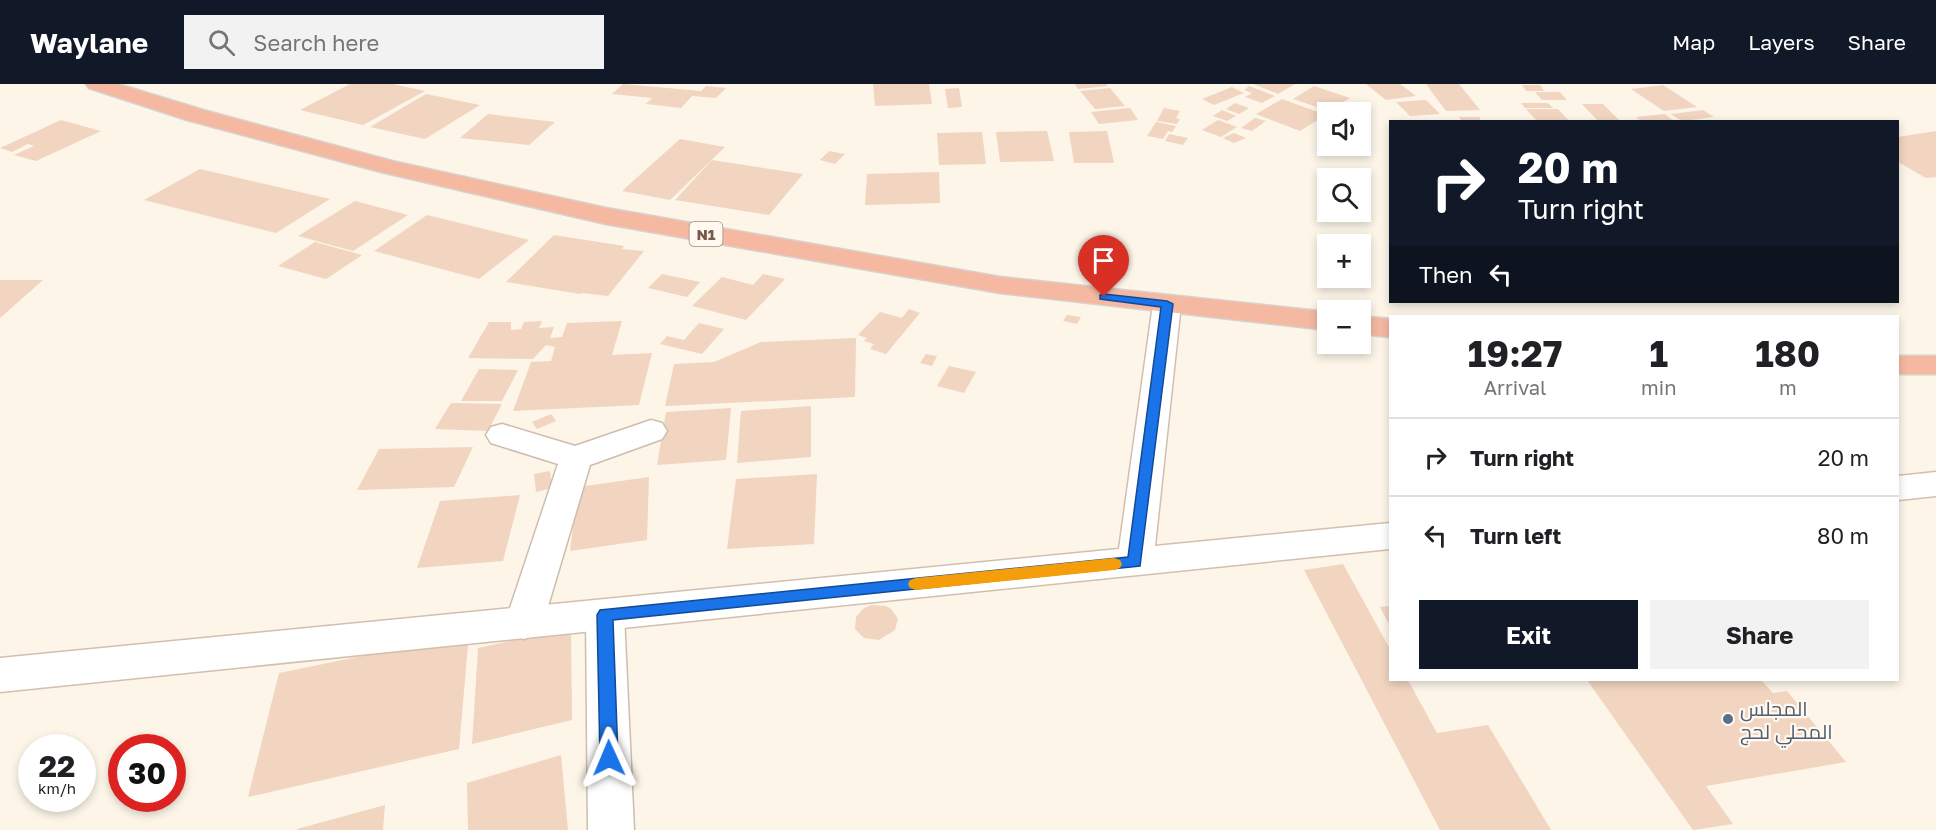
<!DOCTYPE html>
<html lang="en">
<head>
<meta charset="utf-8">
<style>
	body { margin:0; font-family:"Golos Text",Cairo,sans-serif; background:#f2f2f2; color:#202124; height:100vh; display:flex; flex-direction:column; font-size:22px; white-space:nowrap }
	* { box-sizing:border-box; margin:0 }
	p { font-size:20px; color:#757577 }
	.icon { flex:none; width:33px; height:33px; fill:none; stroke:currentColor; stroke-width:2; stroke-linecap:round; stroke-linejoin:round }
	.map { position:relative; flex:1; overflow:hidden }
	.side { position:absolute; left:1389px; top:231px; width:510px; height:366px; display:flex; flex-direction:column; background:#fff; border-radius:0px; box-shadow:0 3px 9px #0003 }
	.side>* { flex:none }
	.banner { position:absolute; left:1389px; top:36px; width:510px; height:183px; border-radius:0px; box-shadow:0 3px 9px #0003; background:#111827; color:#fff; overflow:hidden }
	.fabs { position:absolute; left:1317px; top:18px; display:grid; gap:12px }
	.fabs a { display:grid; place-items:center; width:54px; height:54px; border-radius:0px; background:#fff; box-shadow:0 3px 9px #0003; font-size:30px }
	.speed { position:absolute; left:18px; top:650px; display:flex; gap:12px; font-size:30px; font-weight:700; text-align:center }
	.speed>* { display:grid; place-content:center; width:78px; height:78px; border-radius:50%; background:#fff; box-shadow:0 3px 9px #0003; line-height:1 }
	.speed small { font-size:15px; font-weight:400 }
	.speed .limit { border:9px solid #d22; background:#fff; color:#111 }
	.pin { position:absolute; display:grid; place-items:center; width:51px; height:51px; color:#fff; margin:-62px -26px; border-radius:50% 50% 50% 0; rotate:-45deg; box-shadow:0 0 6px #0007 }
	.pin .icon { rotate:45deg }
	.me { position:absolute; width:66px; margin:-33px; rotate:359deg; stroke-linejoin:round; filter:drop-shadow(0 0 4px #0008) }
	.turn { display:flex; align-items:center; gap:21px; height:126px; padding:0 30px; font-size:27px }
	.turn .icon { width:78px; height:78px; stroke-width:2.5 }
	.turn b { display:block; font-size:42px; line-height:51px }
	.then { display:flex; align-items:center; height:57px; padding:0 30px; background:#0003; gap:12px; font-size:22px }
	.eta { display:flex; justify-content:space-evenly; align-items:center; height:102px; text-align:center }
	.eta b { font-size:36px; font-weight:700; line-height:42px }
	.cta { display:flex; gap:12px; margin-top:auto; padding:12px 30px }
	.cta a { flex:1; height:69px; border-radius:0px; background:#111827; color:#fff; font-size:24px; font-weight:700; line-height:69px; text-align:center }
	.cta a+a { background:#f2f2f2; color:#202124 }
	ul { padding:0; list-style:none }
	li { display:flex; align-items:center; gap:18px; height:78px; padding:0 30px; border-top:2px solid #e0e0e0 }
	li div { flex:1 }
	li b { display:block; font-size:22px }
	li em { font-style:normal }
	header { display:flex; align-items:center; gap:36px; box-sizing:border-box; height:84px; padding:0 30px; background:#111827; color:#fff }
	header strong { font-size:28px }
	nav { display:flex; gap:33px; margin-inline-start:auto; font-size:21px }
	.search { width:420px; height:54px; background:#f2f2f2; display:flex; align-items:center; gap:15px; box-sizing:border-box; padding:0 21px; border-radius:0px; color:#757577; font-size:22px }
	.map>svg:first-child { display:block }
	.building { fill:#f1d5c0 }
	.lines { fill:none; stroke-linecap:round; stroke-linejoin:round }
	.street-casing { stroke:#cebdae; stroke-width:3 }
	.secondary-casing { stroke:#d3bfae; stroke-width:3 }
	.highway-casing { stroke:#d9d1cd; stroke-width:3 }
	.street { fill:#fff; fill-rule:evenodd }
	.secondary { fill:#fff; fill-rule:evenodd }
	.highway { fill:#f5b8a1; fill-rule:evenodd }
	.route { fill:#1a73e8; stroke:#114b97; stroke-width:1.5 }
	.slow { fill:#f59e0b }
	.service-dot { fill:#5c6f8a; stroke:#fff9ef; stroke-width:2 }
	.labels { text-anchor:middle; dominant-baseline:central; stroke-width:4.5; stroke-linejoin:round; paint-order:stroke }
	.shield { fill:#fff9ef; stroke:#9f8b7d; stroke-width:1.5 }
	.shield-label { font-size:15px; font-weight:bold; fill:#765c4c }
	.near-service-label { font-size:20px; fill:#4e5e75; stroke:#fff9ef; text-anchor:start }
</style>
</head>
<body>
<header>
<strong>Waylane</strong>
<div class="search"><svg class="icon" aria-label="search" viewBox="0 0 24 24"><circle cx="10" cy="10" r="6"/><path d="M15 15l6 6"/></svg>Search here</div>
<nav><a>Map</a><a>Layers</a><a>Share</a></nav>
</header>
<div class="map">
<svg width="1936" height="746" viewBox="0 0 1936 746">
	<rect width="100%" height="100%" fill="#fcf5e8"/>
	<!-- building -->
	<g class="building">
		<polygon points="350,0 393,0 425,7 363,41 300,26"/>
		<polygon points="623,0 701,7 706,2 726,4 716,14 692,12 681,24 646,20 652,14 612,10"/>
		<polygon points="873,0 929,0 932,20 875,22"/>
		<polygon points="1075,0 1106,0 1108,2 1078,5"/>
		<polygon points="1253,0 1295,0 1278,10"/>
		<polygon points="1366,0 1400,0 1416,12 1386,16"/>
		<polygon points="1426,0 1459,0 1480,26 1446,27"/>
		<polygon points="1522,1 1540,1 1544,7 1526,7"/>
		<polygon points="1663,1 1697,23 1664,27 1631,5"/>
		<polygon points="1249,2 1275,12 1262,19 1245,13 1252,9 1244,6"/>
		<polygon points="1314,2 1350,14 1329,27 1293,15"/>
		<polygon points="1232,3 1244,9 1214,21 1202,15"/>
		<polygon points="959,4 962,23 948,24 945,5"/>
		<polygon points="1110,4 1125,22 1095,25 1080,7"/>
		<polygon points="1535,8 1560,8 1567,16 1542,16"/>
		<polygon points="426,10 480,21 425,55 370,43"/>
		<polygon points="1282,15 1326,31 1300,47 1256,30"/>
		<polygon points="1426,16 1440,30 1410,32 1396,18"/>
		<polygon points="1235,19 1249,24 1239,30 1226,25"/>
		<polygon points="1521,19 1548,19 1553,24 1525,24"/>
		<polygon points="1582,20 1603,20 1621,38 1599,38"/>
		<polygon points="1130,24 1138,36 1099,40 1091,28"/>
		<polygon points="1164,24 1180,27 1176,34 1180,35 1177,40 1157,37"/>
		<polygon points="1526,25 1558,25 1570,38 1538,38"/>
		<polygon points="1222,26 1236,32 1227,37 1213,32"/>
		<polygon points="1703,26 1714,33 1682,37 1671,30"/>
		<polygon points="488,30 555,38 529,61 460,54"/>
		<polygon points="1665,30 1675,38 1642,38 1636,33"/>
		<polygon points="1459,33 1479,33 1482,38 1462,37"/>
		<polygon points="1255,34 1266,37 1252,47 1241,44"/>
		<polygon points="61,36 101,47 36,77 14,71 34,62 28,60 12,68 0,64"/>
		<polygon points="1218,36 1237,43 1221,53 1202,46"/>
		<polygon points="1156,38 1176,42 1172,48 1168,47 1163,55 1147,52"/>
		<polygon points="1047,47 1054,77 1000,78 996,48"/>
		<polygon points="1107,47 1114,79 1074,79 1069,48"/>
		<polygon points="1936,47 1936,93 1926,94 1898,78 1898,53"/>
		<polygon points="982,48 986,80 939,81 937,49"/>
		<polygon points="1234,49 1246,54 1234,59 1223,54"/>
		<polygon points="1169,50 1188,54 1183,61 1165,57"/>
		<polygon points="680,55 725,63 670,116 622,107"/>
		<polygon points="829,67 845,70 835,80 820,76"/>
		<polygon points="712,76 803,90 769,131 675,116"/>
		<polygon points="200,85 330,115 276,149 144,116"/>
		<polygon points="939,88 940,119 865,121 867,90"/>
		<polygon points="355,117 408,131 353,167 298,152"/>
		<polygon points="427,131 529,156 479,195 374,167"/>
		<polygon points="554,151 624,162 622,165 644,167 608,212 582,209 580,210 506,198"/>
		<polygon points="315,158 362,171 326,195 278,182"/>
		<polygon points="662,190 700,198 687,213 648,204"/>
		<polygon points="763,190 785,195 746,236 692,222 722,193 753,201"/>
		<polygon points="0,196 43,196 0,234"/>
		<polygon points="909,225 920,229 886,270 870,265 874,260 864,257 867,254 858,251 880,228 902,234"/>
		<polygon points="1067,231 1081,233 1077,240 1063,237"/>
		<polygon points="542,237 539,244 554,243 550,254 562,253 567,239 622,237 612,271 652,269 639,321 513,327 531,278 551,277 555,263 546,261 533,275 468,274 489,238 511,238 511,246 521,245 524,238"/>
		<polygon points="699,239 724,245 702,270 660,260 667,252 684,256"/>
		<polygon points="856,254 855,313 665,322 674,280 714,278 761,258"/>
		<polygon points="926,270 937,272 932,282 920,279"/>
		<polygon points="949,282 976,288 964,309 937,302"/>
		<polygon points="479,285 518,286 502,317 461,317"/>
		<polygon points="451,319 502,320 488,347 435,345"/>
		<polygon points="811,322 811,373 737,379 741,327"/>
		<polygon points="731,324 726,376 657,381 666,328"/>
		<polygon points="551,330 556,337 537,345 532,338"/>
		<polygon points="473,363 454,403 357,406 379,365"/>
		<polygon points="550,387 552,404 536,408 534,390"/>
		<polygon points="817,390 814,460 727,465 736,395"/>
		<polygon points="649,393 647,456 570,467 578,403"/>
		<polygon points="520,411 503,477 417,484 440,417"/>
		<polygon points="1343,480 1390,565 1390,596 1408,596 1437,649 1488,641 1551,746 1440,746 1304,486"/>
		<polygon points="872,521 886,522 891,525 898,535 895,546 879,556 864,554 855,545 856,533 864,524"/>
		<polygon points="1390,522 1390,542 1380,523"/>
		<polygon points="571,544 572,636 472,660 478,564"/>
		<polygon points="469,550 459,665 248,713 279,589"/>
		<polygon points="1587,596 1761,596 1773,609 1787,607 1846,678 1706,702 1733,740 1693,746"/>
		<polygon points="561,671 568,746 468,746 467,699"/>
		<polygon points="385,721 383,746 297,746 297,745"/>
	</g>
	<g class="lines">
		<!-- street casing -->
		<g class="street-casing">
			<g id="street">
				<polygon points="651,336 662,339 667,347 662,355 590,381 543,539 538,550 524,555 510,550 505,539 558,380 491,359 486,351 491,343 502,340 575,362"/>
				<polygon points="605,516 618,520 624,531 634,746 588,746 586,531 592,520"/>
			</g>
		</g>
		<!-- secondary casing -->
		<g class="secondary-casing">
			<g id="secondary">
				<polygon points="1167,212 1177,214 1181,220 1155,462 1390,439 1390,465 0,608 0,574 1119,465 1153,220 1157,214"/>
				<polygon points="1936,388 1936,412 1898,416 1898,392"/>
			</g>
		</g>
		<!-- highway casing -->
		<g class="highway-casing">
			<g id="highway">
				<polygon points="86,0 118,0 203,26 392,77 606,124 1000,193 1328,228 1328,246 1000,209 606,140 381,88 187,36 89,4"/>
				<polygon points="1360,232 1390,235 1390,253 1360,250"/>
				<rect x="1898" y="272" width="38" height="18"/>
			</g>
		</g>
		<!-- street -->
		<use href="#street" class="street"/>
		<!-- secondary -->
		<use href="#secondary" class="secondary"/>
		<!-- highway -->
		<use href="#highway" class="highway"/>
	</g>
	<!-- route -->
	<polygon class="route" points="1104,210 1167,217 1173,220 1140,482 613,536 618,674 615,680 609,682 603,680 600,674 597,531 600,526 1128,473 1161,223 1100,215 1100,211"/>
	<!-- slow -->
	<polygon class="slow" points="1114,474 1120,476 1122,480 1120,484 1114,486 916,506 910,504 908,500 910,496 916,494"/>
	<!-- markers -->
	<circle class="service-dot" cx="1728" cy="635" r="6"/>
	<g class="labels">
		<!-- shield labels -->
		<rect class="shield" x="689.5" y="138" width="33" height="24" rx="4.5"/>
		<g class="shield-label">
			<text x="706" y="150">N1</text>
		</g>
		<!-- near-service labels -->
		<g class="near-service-label">
			<text x="1740" y="624">المجلس<tspan x="1740" dy="23">المحلي لحج</tspan></text>
		</g>
	</g>
</svg>
<div class="fabs">
<a><svg class="icon" aria-label="sound" viewBox="0 0 24 24"><path d="M4 9h4l5-4v14l-5-4H4zM17 9q2 3 0 6"/></svg></a>
<a><svg class="icon" aria-label="search" viewBox="0 0 24 24"><circle cx="10" cy="10" r="6"/><path d="M15 15l6 6"/></svg></a>
<a>+</a>
<a>−</a>
</div>
<div class="speed"><div>22<small>km/h</small></div><div class="limit">30</div></div>
<div class="pin" style="left:1104px;top:213px;background:#d93025"><svg class="icon" aria-label="arrive" viewBox="0 0 24 24"><path d="M6 21V4h12l-3 4 3 4H6"/></svg></div>
<svg class="me" style="left:609px;top:674px" viewBox="-20 -20 40 40"><path d="M0-17L14 15 0 8-14 15z" fill="#1a73e8" stroke="#fff" stroke-width="4"/></svg>
<div class="banner">
<div class="turn"><svg class="icon" aria-label="right" viewBox="0 0 24 24"><path d="M7 20v-9h11M14 6l5 5-5 5"/></svg><div><b>20 m</b>Turn right</div></div>
<div class="then">Then<svg class="icon" aria-label="left" viewBox="0 0 24 24"><path d="M17 20v-9H6M10 6l-5 5 5 5"/></svg></div>
</div>
<section class="side">
<div class="eta">
<div><b>19:27</b><p>Arrival</p></div>
<div><b>1</b><p>min</p></div>
<div><b>180</b><p>m</p></div>
</div>
<ul>
<li><svg class="icon" aria-label="right" viewBox="0 0 24 24"><path d="M7 20v-9h11M14 6l5 5-5 5"/></svg><div><b>Turn right</b></div><em>20 m</em></li>
<li><svg class="icon" aria-label="left" viewBox="0 0 24 24"><path d="M17 20v-9H6M10 6l-5 5 5 5"/></svg><div><b>Turn left</b></div><em>80 m</em></li>
</ul>
<div class="cta"><a>Exit</a><a>Share</a></div>
</section>
</div>
</body>
</html>
